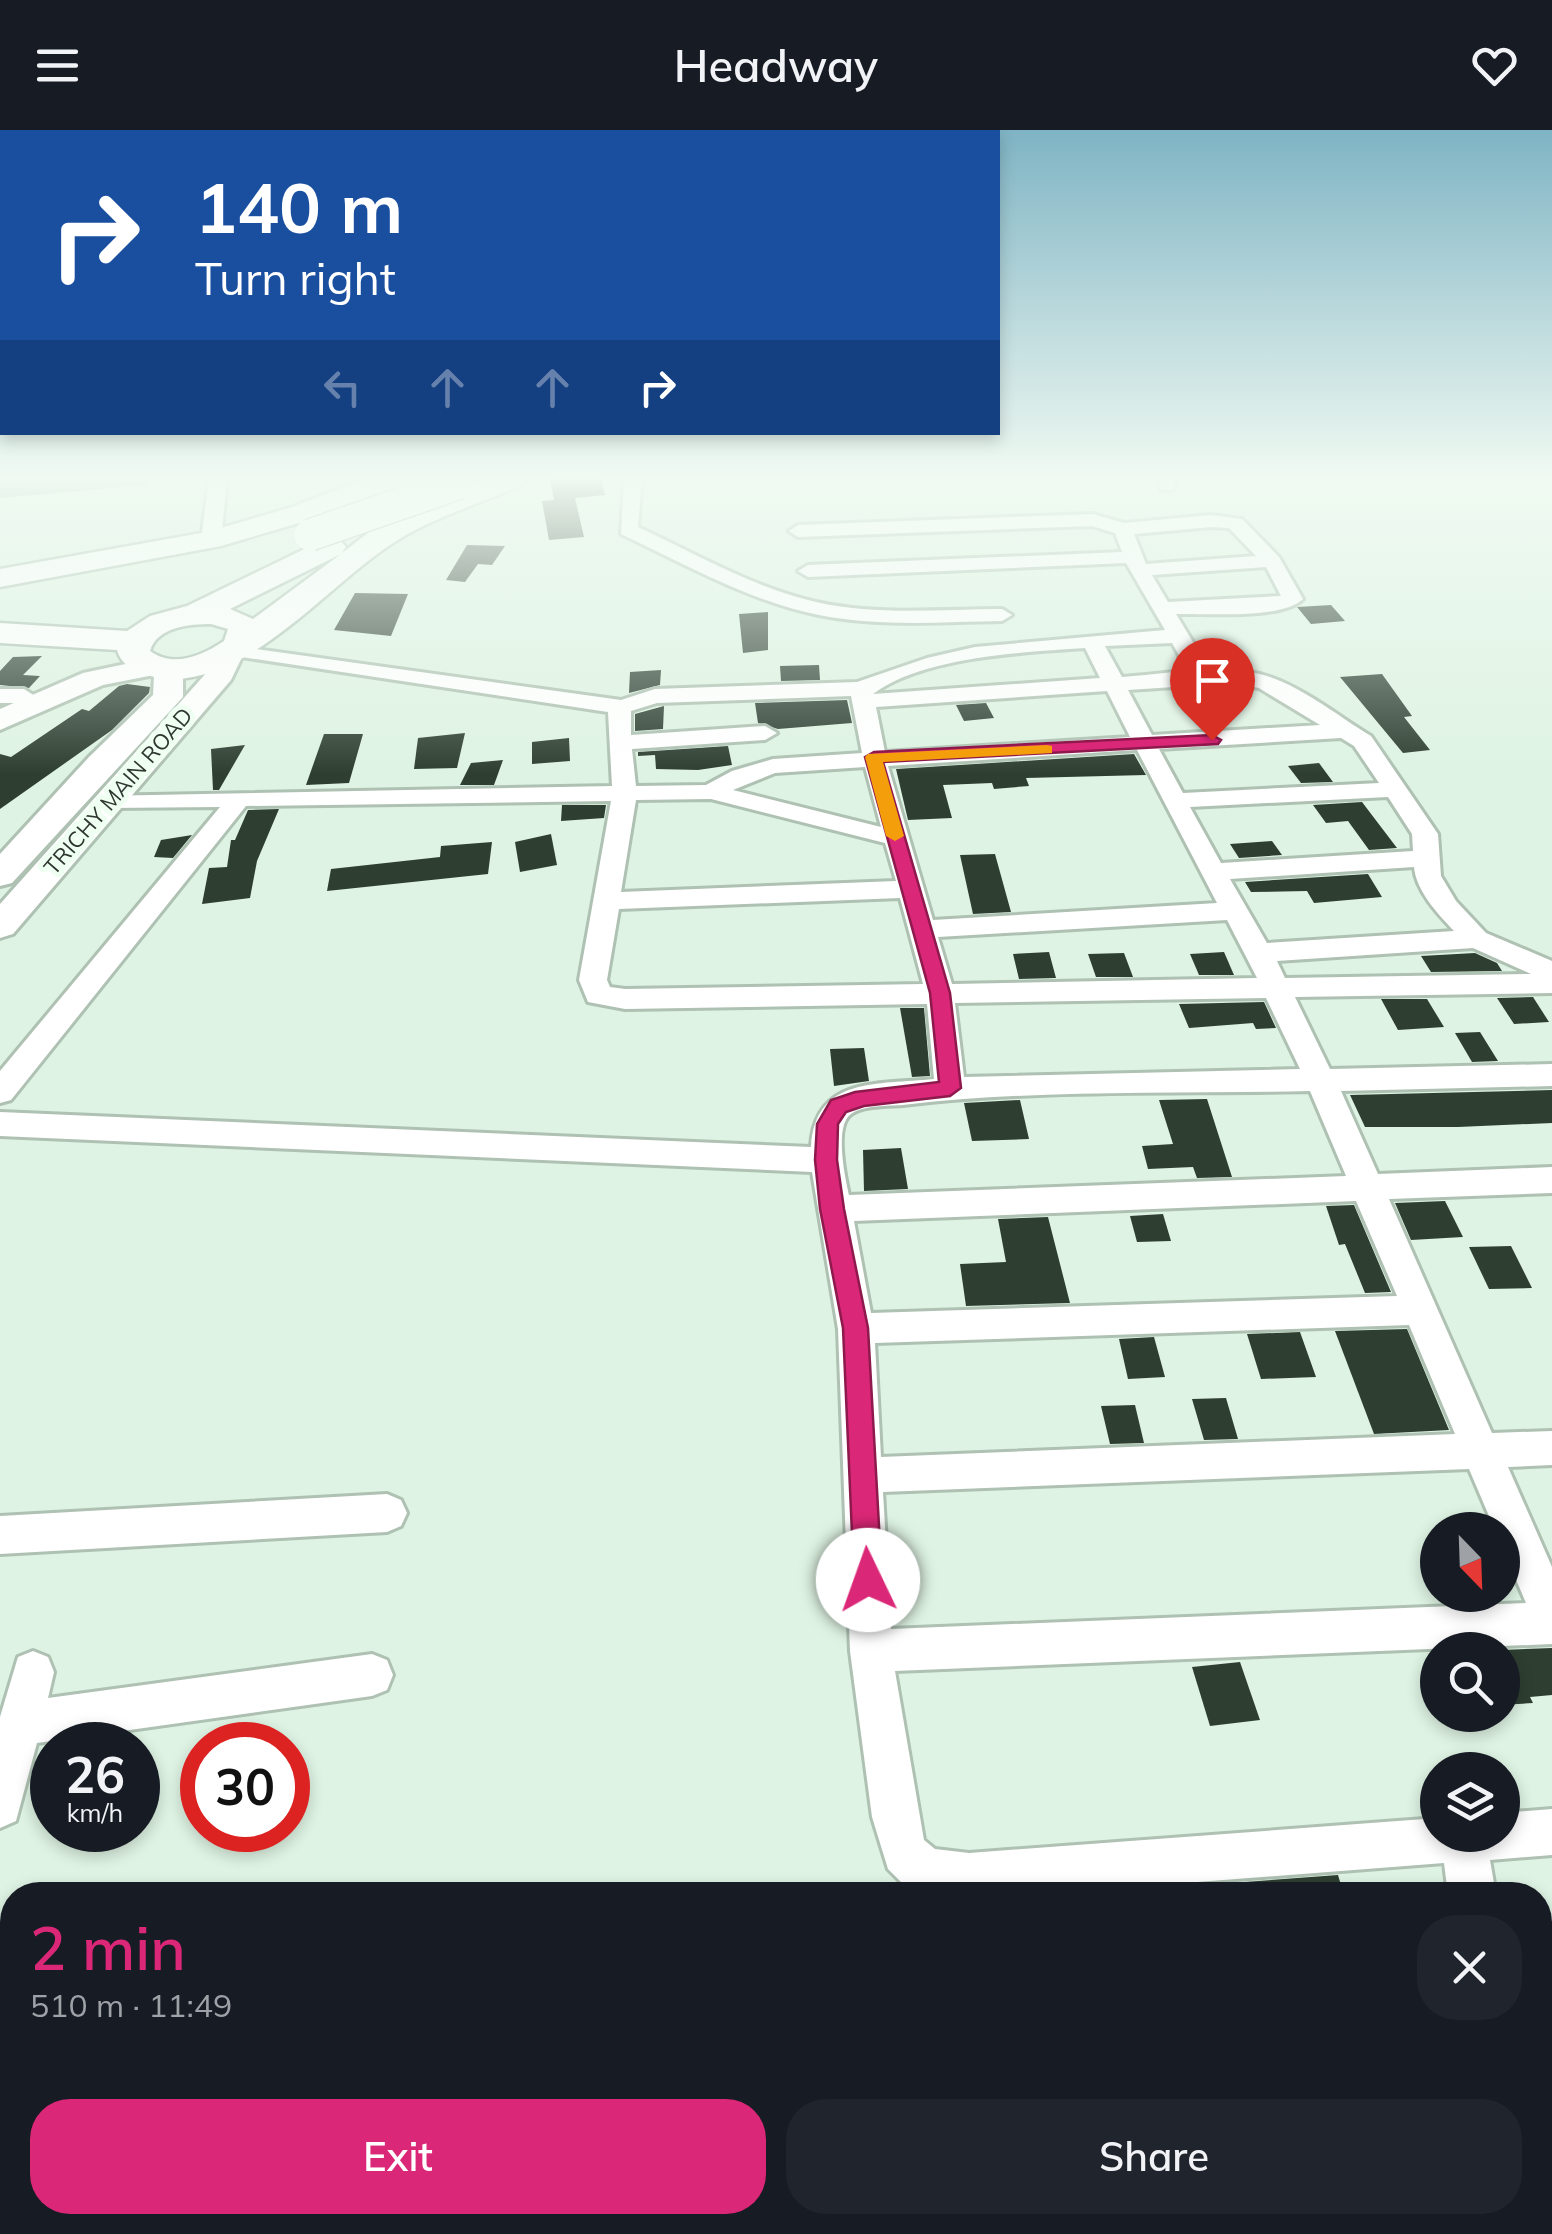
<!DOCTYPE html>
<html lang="en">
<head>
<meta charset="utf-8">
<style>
	body { margin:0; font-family:Mulish,sans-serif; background:#20242c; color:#f1f3f6; height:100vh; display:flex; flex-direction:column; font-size:38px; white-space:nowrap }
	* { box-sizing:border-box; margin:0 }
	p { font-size:32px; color:#9ea1a6 }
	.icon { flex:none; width:55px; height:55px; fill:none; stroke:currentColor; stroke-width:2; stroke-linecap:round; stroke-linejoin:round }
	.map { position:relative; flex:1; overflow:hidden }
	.drawer { position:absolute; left:0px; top:1752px; width:1552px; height:352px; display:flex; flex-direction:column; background:#171b24; border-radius:40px 40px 0 0; box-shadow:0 5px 15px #0003 }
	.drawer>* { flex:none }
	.top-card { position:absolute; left:0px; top:0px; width:1000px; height:305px; box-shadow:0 5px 15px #0003; background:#1a4fa0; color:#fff; overflow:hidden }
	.needle { width:65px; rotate:157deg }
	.buttons { position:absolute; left:1420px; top:1382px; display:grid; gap:20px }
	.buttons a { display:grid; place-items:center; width:100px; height:100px; border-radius:50%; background:#171b24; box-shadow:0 5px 15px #0003; font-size:50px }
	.speed { position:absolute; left:30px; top:1592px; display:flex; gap:20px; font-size:50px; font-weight:700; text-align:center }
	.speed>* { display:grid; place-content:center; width:130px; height:130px; border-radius:50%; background:#171b24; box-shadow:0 5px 15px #0003; line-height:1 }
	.speed small { font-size:25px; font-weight:400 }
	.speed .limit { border:15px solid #d22; background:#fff; color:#111 }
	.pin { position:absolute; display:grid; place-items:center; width:85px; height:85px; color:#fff; margin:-102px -42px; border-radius:50% 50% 50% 0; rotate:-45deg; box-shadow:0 0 10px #0007 }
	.pin .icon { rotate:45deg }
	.me { position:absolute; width:110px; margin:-55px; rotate:357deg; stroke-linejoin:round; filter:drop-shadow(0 0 8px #0008) }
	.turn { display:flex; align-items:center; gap:35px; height:210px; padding:0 30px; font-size:45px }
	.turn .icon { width:130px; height:130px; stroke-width:2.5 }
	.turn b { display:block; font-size:70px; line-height:85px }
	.lanes { display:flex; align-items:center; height:95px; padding:0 30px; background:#0003; justify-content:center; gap:50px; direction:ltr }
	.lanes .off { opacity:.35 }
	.round { display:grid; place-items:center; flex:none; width:105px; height:105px; border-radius:40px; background:#20242c }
	.head { display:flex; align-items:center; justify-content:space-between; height:170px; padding:0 30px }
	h1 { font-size:60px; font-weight:600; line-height:75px; color:#db2777 }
	.button { display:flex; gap:20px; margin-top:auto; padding:20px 30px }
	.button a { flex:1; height:115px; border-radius:40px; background:#db2777; color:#fff; font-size:40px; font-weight:600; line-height:115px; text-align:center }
	.button a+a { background:#20242c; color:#f1f3f6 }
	header { display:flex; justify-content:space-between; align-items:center; height:130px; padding:0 30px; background:#171b24; font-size:45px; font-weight:600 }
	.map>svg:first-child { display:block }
	.water { fill:#81b48e }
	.building { fill:#2e3f32 }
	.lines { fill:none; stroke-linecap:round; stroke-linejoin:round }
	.minor-casing { stroke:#aec1b2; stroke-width:6 }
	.major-casing { stroke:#aec1b2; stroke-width:6 }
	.highway-casing { stroke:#aec1b2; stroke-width:5 }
	.minor { fill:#fff; fill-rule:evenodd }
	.major { fill:#fff; fill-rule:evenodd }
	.highway { fill:#fff; fill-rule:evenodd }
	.highway-bridge-casing { stroke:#aec1b2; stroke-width:34; stroke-linecap:butt }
	.highway-bridge { stroke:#fff; stroke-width:31 }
	.route { fill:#db2777; stroke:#8e194d; stroke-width:2.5 }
	.slow { fill:#f59e0b }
	.labels { text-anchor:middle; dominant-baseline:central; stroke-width:10; stroke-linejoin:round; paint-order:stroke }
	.far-street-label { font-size:22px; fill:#2f3731; stroke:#effff2 }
</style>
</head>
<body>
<header><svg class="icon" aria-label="menu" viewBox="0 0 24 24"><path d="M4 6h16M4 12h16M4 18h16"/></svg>Headway<svg class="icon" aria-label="heart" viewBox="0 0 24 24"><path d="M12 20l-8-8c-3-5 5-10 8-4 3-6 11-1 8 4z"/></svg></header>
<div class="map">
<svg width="1552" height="2104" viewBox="0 0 1552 2104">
	<rect width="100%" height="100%" fill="#def3e3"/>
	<!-- water -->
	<polygon class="water" points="0,349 148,349 145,355 0,368"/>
	<!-- building -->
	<g class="building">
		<polygon points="550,349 601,349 605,365 575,368 584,407 549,410 542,371 554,370"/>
		<polygon points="467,415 505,416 492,435 478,434 465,452 446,450"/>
		<polygon points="355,463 408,464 391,506 334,500"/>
		<polygon points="1331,475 1345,491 1311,494 1297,477"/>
		<polygon points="768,482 768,520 743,523 739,484"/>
		<polygon points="42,526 23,545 40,546 29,558 0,555 0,541 13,527"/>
		<polygon points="819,535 820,550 781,551 780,536"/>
		<polygon points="661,540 660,555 629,563 630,542"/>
		<polygon points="1382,544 1412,586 1404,587 1430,620 1403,623 1340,547"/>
		<polygon points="127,554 150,557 149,563 112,600 0,679 0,624 11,627 82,579 89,581 119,556"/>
		<polygon points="847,570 852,593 778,599 758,593 755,573"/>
		<polygon points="986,573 994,588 964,591 956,575"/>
		<polygon points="664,576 663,599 635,601 635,584"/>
		<polygon points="465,603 457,638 414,639 418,608"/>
		<polygon points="324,604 363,604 349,653 306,655"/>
		<polygon points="569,608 570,631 532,634 532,612"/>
		<polygon points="245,615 219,660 213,660 211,619"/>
		<polygon points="728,616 732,635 698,640 656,639 655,625 638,626 638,622"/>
		<polygon points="1134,624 1146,645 1026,648 1029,656 994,659 992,653 943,655 952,688 908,690 896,639"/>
		<polygon points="503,630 494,655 460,655 471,633"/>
		<polygon points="1319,633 1333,652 1301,653 1288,636"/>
		<polygon points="1362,672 1397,718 1369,720 1348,691 1326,693 1313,675"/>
		<polygon points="562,675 606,675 604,688 561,691"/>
		<polygon points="279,679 257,731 250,768 202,774 209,738 227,737 231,710 235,710 248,680"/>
		<polygon points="551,704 557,735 520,742 515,712"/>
		<polygon points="192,705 173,728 154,727 161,710"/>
		<polygon points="1272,711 1282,725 1239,728 1230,714"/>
		<polygon points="492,712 488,744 327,761 331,739 440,727 441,716"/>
		<polygon points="995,724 1011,782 973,784 960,725"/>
		<polygon points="1368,744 1382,767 1314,773 1307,761 1251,762 1245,752"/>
		<polygon points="1049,822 1056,848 1019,849 1013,824"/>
		<polygon points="1224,822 1234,845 1199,845 1190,824"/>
		<polygon points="1124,823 1133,847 1096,847 1088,824"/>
		<polygon points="1475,823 1497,833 1502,841 1431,842 1421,826"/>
		<polygon points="1533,867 1549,892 1514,894 1497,868"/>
		<polygon points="1381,869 1427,869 1444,897 1398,900"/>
		<polygon points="1264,872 1276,898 1256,899 1253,893 1189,898 1179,874"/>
		<polygon points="900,878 924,878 930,946 912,947"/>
		<polygon points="1480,902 1498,931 1472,932 1455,903"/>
		<polygon points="864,918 869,951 834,956 830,919"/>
		<polygon points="1552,960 1552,993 1458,997 1365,997 1350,965"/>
		<polygon points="1207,969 1232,1047 1197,1048 1193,1037 1148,1039 1142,1016 1173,1014 1159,970"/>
		<polygon points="1020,970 1029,1009 972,1011 964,973"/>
		<polygon points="901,1018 908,1059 864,1061 863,1020"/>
		<polygon points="1445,1071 1463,1107 1411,1110 1395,1073"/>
		<polygon points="1354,1075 1391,1162 1365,1163 1345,1114 1339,1115 1326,1076"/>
		<polygon points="1163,1084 1171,1111 1137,1112 1130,1086"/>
		<polygon points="1048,1087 1070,1173 966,1176 960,1134 1006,1132 998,1089"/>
		<polygon points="1511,1116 1532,1158 1489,1159 1469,1117"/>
		<polygon points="1407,1199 1449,1300 1374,1304 1335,1201"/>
		<polygon points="1300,1202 1316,1247 1261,1249 1247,1204"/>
		<polygon points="1154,1207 1165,1247 1128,1249 1119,1209"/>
		<polygon points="1226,1268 1238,1309 1204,1310 1192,1269"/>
		<polygon points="1135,1275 1144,1313 1110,1314 1101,1276"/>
		<polygon points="1552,1518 1552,1565 1530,1567 1533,1573 1502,1575 1502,1520"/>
		<polygon points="1240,1532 1260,1590 1210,1596 1192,1537"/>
		<polygon points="1338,1745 1344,1765 1220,1765 1217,1754"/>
	</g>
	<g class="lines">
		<!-- minor casing -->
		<g class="minor-casing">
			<g id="minor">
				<polygon points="209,349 227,349 221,410 211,416 201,410"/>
				<path d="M624,349H642L638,397C696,424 754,458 816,472C877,486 941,479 1002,479L1012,485L1002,491C941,492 879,497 819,485C749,471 685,434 621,404Z"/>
				<polygon points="1159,349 1177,349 1173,360 1161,360"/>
				<path d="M1093,384L1124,393L1211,385L1242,389L1279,427L1303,469C1281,490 1207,483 1176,484L1199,522L1196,527H1180L1172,513L1105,516L1122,547C1170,544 1224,532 1270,547C1305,559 1341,588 1371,606L1438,704L1441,746L1456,771L1486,803L1552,831V863L1295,867L1330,939L1552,934V956L1341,961L1378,1044L1552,1037V1063L1389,1069L1492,1303L1552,1301V1335L1508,1337L1552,1437V1514L895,1541L924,1710L935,1719L969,1723L1438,1688V1705H1502V1683L1552,1679V1725L1490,1730L1496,1765H1448L1444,1733L1028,1765H924L908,1759L888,1739L872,1687L850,1521L838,1199L812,1042L0,1006V982L811,1017C815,946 878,955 934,949L927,874L625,879L588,872L579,850L611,671L246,676L11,970L0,973V941L220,677L108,678L96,671L99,666L612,656L608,582L235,526L227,525L224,520L227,515L621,570L655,559L857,552L927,528L975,517L1165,500L1126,433L808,447L798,441L808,435L1122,422L1115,403L1092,396L798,407L789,401L798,395ZM1211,397L1229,398L1256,426L1146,434L1134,404ZM1266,437L1281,466L1168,472L1152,445ZM1085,518L1100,548L873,564C922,527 1023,522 1085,518ZM1235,553L1259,558L1320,595L1152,605L1128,560ZM1107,561L1130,607L885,622L876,577ZM851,566L862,623L773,629L732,641L706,655L636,656L632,619L765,610L777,603L765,596L631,605V581L657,573ZM1341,608L1354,616L1379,653L1183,663L1159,619ZM1137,620L1217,773L933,790L888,636ZM865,637L881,697L733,660L775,643ZM1388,667L1412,704L1413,721L1221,733L1190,677ZM711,669L885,713L896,751L621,762L636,670ZM1414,737C1416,761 1438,784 1454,801L1267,813L1230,749ZM900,768L923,854L625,859L610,857L607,850L619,779ZM1227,790L1257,848L952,854L938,807ZM1473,818L1531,844L1285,848L1277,831ZM1266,868L1300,939L964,947L955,873ZM1310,961L1346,1046L849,1065C845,1047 834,996 851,984C863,975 889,976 903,975C1037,959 1175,964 1310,961ZM1356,1071L1397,1166L871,1183L854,1091ZM1409,1195L1455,1304L881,1327L875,1213ZM1469,1339L1495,1400H1502V1417L1526,1473L891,1499L883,1362Z"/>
				<polygon points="0,559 24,559 35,566 24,573 0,573"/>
				<polygon points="387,1364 401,1370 407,1383 401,1396 387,1402 0,1424 0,1386"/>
				<polygon points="33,1521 48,1527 54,1542 48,1568 372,1524 387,1530 393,1545 387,1560 372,1566 37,1613 16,1691 0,1698 0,1587 18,1527"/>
				<polygon points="1540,2012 1552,2016 1552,2102 1532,2092 1540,2092"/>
				<polygon points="12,2048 12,2092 32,2092 0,2103 0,2049"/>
				<polygon points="820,2092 874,2092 876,2104 822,2104"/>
				<polygon points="1066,2092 1120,2092 1123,2104 1069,2104"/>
				<polygon points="1273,2092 1327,2092 1330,2104 1276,2104"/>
			</g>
		</g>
		<!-- major casing -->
		<g class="major-casing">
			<g id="major">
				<polygon points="230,515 244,523 231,550 13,804 0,808 0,774 208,541 220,517"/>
				<polygon points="154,528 179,532 183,538 183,567 12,753 0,756 0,724 89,627 153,565 154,545 103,555 0,600 0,579 83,543"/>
			</g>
		</g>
		<!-- highway casing -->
		<g class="highway-casing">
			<path id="highway" d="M365,349H415L418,380L488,349H526L522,355C479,374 428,389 390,415C324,458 237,568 150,546C135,542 121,535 117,520L0,513V493L127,501L150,486L187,476L321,411H341L346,417L342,423L390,386L388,360L309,390L221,416L0,457V439L207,402L289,378ZM341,424L253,489L230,479ZM211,494L228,499L224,511C202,526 173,538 150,521C157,497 189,494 211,494Z"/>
		</g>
		<!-- minor -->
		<use href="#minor" class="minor"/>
		<!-- major -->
		<use href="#major" class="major"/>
		<!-- highway -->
		<use href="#highway" class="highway"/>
		<!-- highway-bridge casing -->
		<g class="highway-bridge-casing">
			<polyline id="highway-bridge" points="310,405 460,353"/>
		</g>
		<!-- highway-bridge -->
		<use href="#highway-bridge" class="highway-bridge"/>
	</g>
	<!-- sky -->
	<linearGradient id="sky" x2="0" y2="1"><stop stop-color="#7fb4c4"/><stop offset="0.54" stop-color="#f0faf2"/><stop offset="1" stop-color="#f0faf2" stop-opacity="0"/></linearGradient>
	<rect width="1552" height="644" fill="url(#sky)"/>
	<!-- route -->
	<polygon class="route" points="1212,605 1221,610 1218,614 883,632 950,863 961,958 950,966 864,976 846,982 838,994 837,1030 844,1079 868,1198 882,1450 878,1460 868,1464 858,1460 854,1450 843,1198 820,1079 815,1030 817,994 831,970 855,962 939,952 930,863 865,627 874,622"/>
	<!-- slow -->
	<polygon class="slow" points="1047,615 1052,616 1052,623 883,632 904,706 895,711 886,706 865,627 868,624"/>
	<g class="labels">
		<!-- far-street labels -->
		<g class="far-street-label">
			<text transform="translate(118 661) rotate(-49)">TRICHY MAIN ROAD</text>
		</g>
	</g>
</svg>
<div class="buttons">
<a><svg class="needle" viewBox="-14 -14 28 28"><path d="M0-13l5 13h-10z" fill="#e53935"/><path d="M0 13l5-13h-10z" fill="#9ea1a6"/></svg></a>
<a><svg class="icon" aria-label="search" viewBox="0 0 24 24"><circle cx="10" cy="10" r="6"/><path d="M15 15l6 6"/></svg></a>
<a><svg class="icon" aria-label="layers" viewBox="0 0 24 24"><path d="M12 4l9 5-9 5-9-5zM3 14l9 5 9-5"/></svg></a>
</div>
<div class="speed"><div>26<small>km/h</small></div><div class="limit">30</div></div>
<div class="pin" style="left:1212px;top:610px;background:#d93025"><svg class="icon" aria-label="arrive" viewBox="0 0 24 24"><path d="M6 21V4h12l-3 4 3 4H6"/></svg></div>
<svg class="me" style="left:868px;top:1450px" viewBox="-20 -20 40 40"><circle r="19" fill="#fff"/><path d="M0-13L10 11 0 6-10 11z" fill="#db2777"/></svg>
<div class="top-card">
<div class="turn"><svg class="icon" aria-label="right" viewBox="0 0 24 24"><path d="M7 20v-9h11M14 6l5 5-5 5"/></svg><div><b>140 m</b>Turn right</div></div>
<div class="lanes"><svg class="icon off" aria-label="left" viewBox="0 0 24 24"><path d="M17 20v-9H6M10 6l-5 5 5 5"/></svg><svg class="icon off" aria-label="ahead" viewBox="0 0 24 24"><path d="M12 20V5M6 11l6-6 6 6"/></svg><svg class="icon off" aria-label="ahead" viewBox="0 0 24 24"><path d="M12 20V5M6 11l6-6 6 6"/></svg><svg class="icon" aria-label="right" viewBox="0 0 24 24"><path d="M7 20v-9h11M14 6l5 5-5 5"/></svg></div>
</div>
<section class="drawer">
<div class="head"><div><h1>2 min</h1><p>510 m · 11:49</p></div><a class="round"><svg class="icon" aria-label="close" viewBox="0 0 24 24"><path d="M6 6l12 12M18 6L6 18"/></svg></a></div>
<div class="button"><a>Exit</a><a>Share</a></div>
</section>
</div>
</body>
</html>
